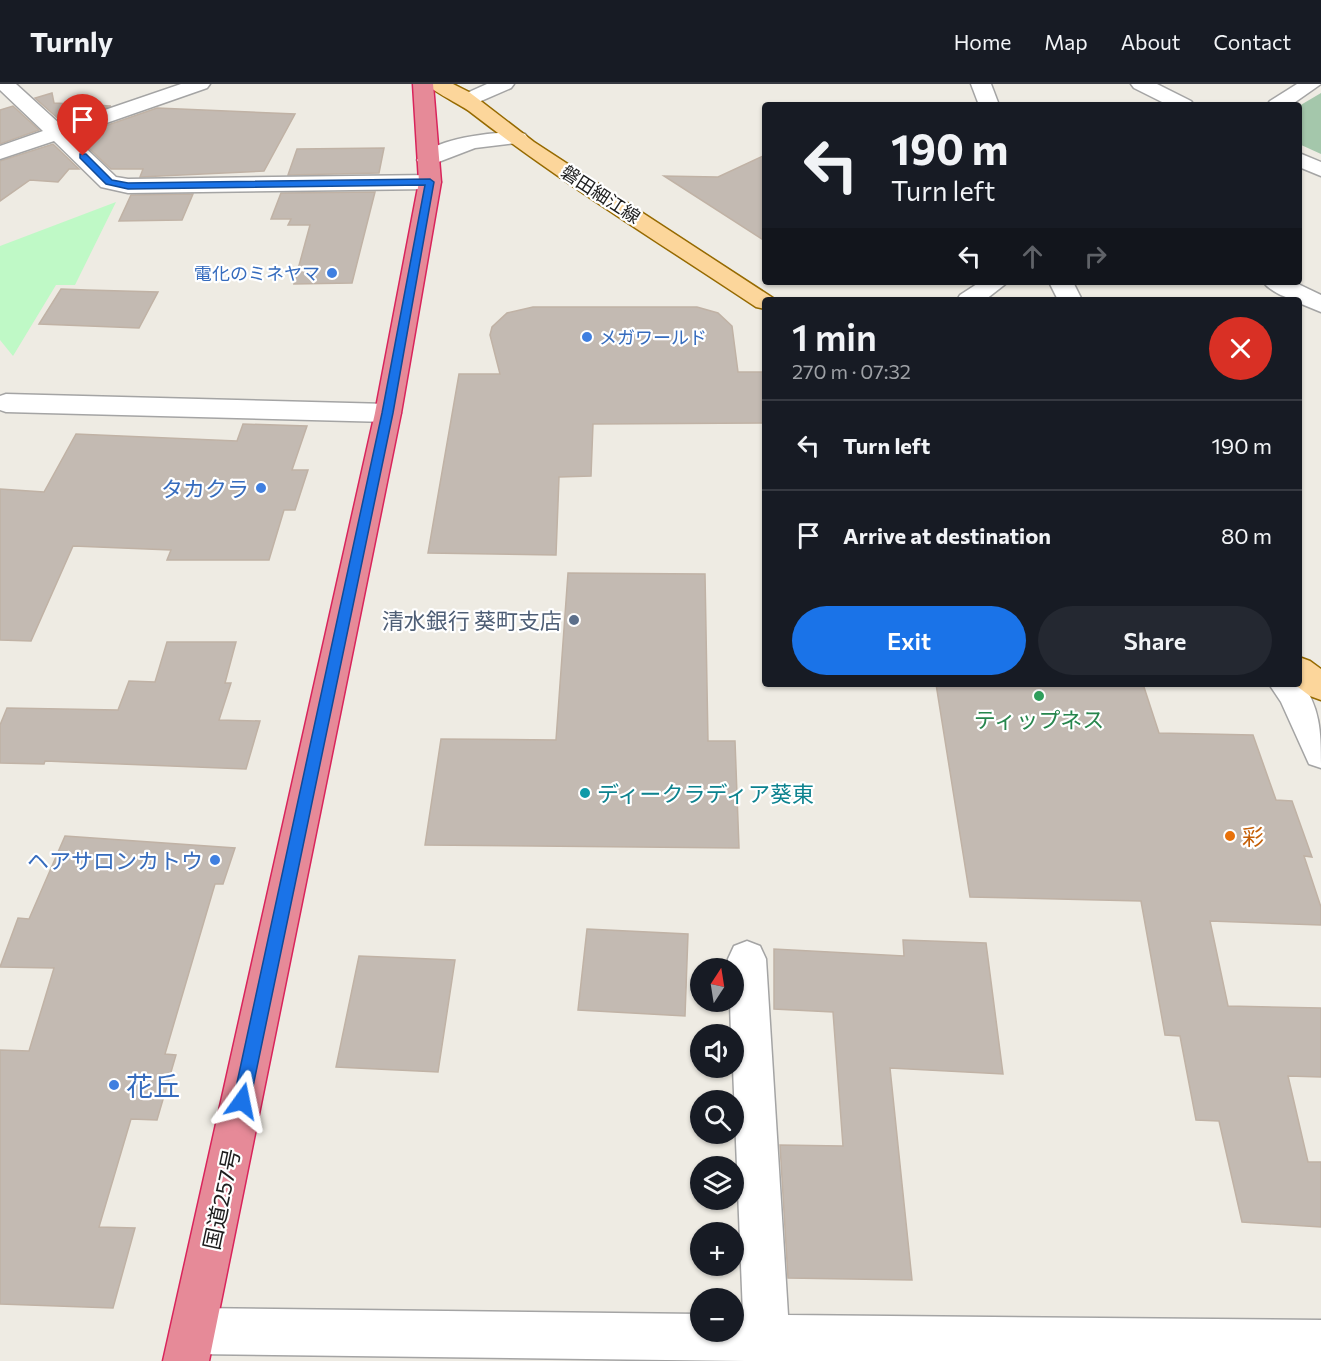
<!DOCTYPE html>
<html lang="en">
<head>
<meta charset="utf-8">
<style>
	body { margin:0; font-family:Commissioner,"Noto Sans JP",sans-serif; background:#242831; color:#f1f3f6; height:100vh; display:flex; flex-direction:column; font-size:22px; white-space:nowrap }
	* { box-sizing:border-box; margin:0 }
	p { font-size:20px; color:#9ea1a6 }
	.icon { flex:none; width:33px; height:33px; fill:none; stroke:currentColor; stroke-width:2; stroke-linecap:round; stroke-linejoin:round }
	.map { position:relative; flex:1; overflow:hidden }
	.side { position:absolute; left:762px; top:213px; width:540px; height:390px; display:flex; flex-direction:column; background:#171b24; border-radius:6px; box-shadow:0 2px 4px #0004 }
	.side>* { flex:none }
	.top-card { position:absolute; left:762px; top:18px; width:540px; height:183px; border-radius:6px; box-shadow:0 2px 4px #0004; background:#171b24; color:#f1f3f6; overflow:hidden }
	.needle { width:39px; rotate:12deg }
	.controls { position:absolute; left:690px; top:874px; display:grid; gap:12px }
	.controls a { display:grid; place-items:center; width:54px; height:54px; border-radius:50%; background:#171b24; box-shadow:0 2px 4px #0004; font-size:30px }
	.pin { position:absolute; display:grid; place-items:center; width:51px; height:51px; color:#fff; margin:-62px -26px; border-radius:50% 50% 50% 0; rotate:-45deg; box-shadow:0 0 6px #0007 }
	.pin .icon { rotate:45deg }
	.me { position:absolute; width:66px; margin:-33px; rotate:12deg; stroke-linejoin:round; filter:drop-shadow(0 0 4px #0008) }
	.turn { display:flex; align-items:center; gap:21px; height:126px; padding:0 30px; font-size:27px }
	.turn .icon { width:78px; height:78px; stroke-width:2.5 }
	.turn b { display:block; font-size:42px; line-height:51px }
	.lanes { display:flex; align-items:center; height:57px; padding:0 30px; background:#0003; justify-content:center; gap:30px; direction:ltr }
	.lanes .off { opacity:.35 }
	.round { display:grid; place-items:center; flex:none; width:63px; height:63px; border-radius:32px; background:#242831 }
	.overview { display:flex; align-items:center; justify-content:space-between; height:102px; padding:0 30px }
	h1 { font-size:36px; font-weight:600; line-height:45px }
	.primary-button { display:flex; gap:12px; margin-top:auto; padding:12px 30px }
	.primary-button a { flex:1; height:69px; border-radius:36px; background:#1a73e8; color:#fff; font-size:24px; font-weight:600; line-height:69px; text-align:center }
	.primary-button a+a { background:#242831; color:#f1f3f6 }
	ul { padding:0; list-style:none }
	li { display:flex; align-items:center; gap:18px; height:90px; padding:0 30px; border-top:2px solid #363941 }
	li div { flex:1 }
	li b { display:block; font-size:22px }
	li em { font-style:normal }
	header { display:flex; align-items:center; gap:36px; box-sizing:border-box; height:84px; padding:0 30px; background:#171b24; border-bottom:2px solid #363941 }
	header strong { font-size:28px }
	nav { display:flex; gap:33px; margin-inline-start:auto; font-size:21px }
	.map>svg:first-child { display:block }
	.cemetery { fill:#a4c7ab }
	.park { fill:#bff9c6 }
	.building { fill:#c3bab2; stroke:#c0b2a5; stroke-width:1.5 }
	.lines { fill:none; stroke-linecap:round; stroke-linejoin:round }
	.minor-casing { stroke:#a4a4a4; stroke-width:3 }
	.major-casing { stroke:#966a00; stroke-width:3 }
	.highway-casing { stroke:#d9245b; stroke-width:3 }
	.minor { fill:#fff; fill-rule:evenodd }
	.major { fill:#fcd69b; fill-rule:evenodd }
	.highway { fill:#e68a98; fill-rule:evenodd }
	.route { fill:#1a73e8; stroke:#114b97; stroke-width:1.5 }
	.shop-dot { fill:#3f7fe0; stroke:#fff; stroke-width:2 }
	.service-dot { fill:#5c6f8a; stroke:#fff; stroke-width:2 }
	.leisure-dot { fill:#2e9e5b; stroke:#fff; stroke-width:2 }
	.culture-dot { fill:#0f9aa8; stroke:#fff; stroke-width:2 }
	.food-dot { fill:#e8710a; stroke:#fff; stroke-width:2 }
	.labels { text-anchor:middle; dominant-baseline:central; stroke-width:4.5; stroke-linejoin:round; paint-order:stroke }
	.far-street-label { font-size:18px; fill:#1d1d1d; stroke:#fff }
	.far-shop-label { font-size:18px; fill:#366cbe; stroke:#fff; text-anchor:end }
	.shop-label { font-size:22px; fill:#366cbe; stroke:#fff; text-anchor:end }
	.service-label { font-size:22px; fill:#4e5e75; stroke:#fff; text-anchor:end }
	.leisure-label { font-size:22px; fill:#27864d; stroke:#fff }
	.culture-label { font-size:22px; fill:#0d838f; stroke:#fff; text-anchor:start }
	.food-label { font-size:22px; fill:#c56008; stroke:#fff; text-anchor:start }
	.street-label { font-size:22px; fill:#1d1d1d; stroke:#fff }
	.near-shop-label { font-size:27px; fill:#366cbe; stroke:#fff; text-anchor:start }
</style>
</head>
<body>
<header>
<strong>Turnly</strong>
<nav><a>Home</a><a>Map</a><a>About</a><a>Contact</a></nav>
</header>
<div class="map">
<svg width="1321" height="1277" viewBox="0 0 1321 1277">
	<rect width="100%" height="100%" fill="#eeebe3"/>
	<!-- cemetery -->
	<polygon class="cemetery" points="1321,9 1321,70 1299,60 1299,22"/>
	<!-- park -->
	<polygon class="park" points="116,118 75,201 56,201 13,272 0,256 0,162"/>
	<!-- building -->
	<g class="building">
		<polygon points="52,9 54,19 111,22 62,38 35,14"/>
		<polygon points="13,22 39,46 0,60 0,26"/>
		<polygon points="157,24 295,30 264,87 140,93 143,85 111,85 76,52"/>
		<polygon points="53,60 79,85 69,85 58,98 30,96 0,117 0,77"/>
		<polygon points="384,64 379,89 288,91 297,65"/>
		<polygon points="765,71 765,157 664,92 718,93"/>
		<polygon points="375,108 352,199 294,200 310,141 288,141 291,135 271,135 281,109"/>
		<polygon points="193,110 182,136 119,137 131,111"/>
		<polygon points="61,205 87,206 158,208 139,244 39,240"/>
		<polygon points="533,223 697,223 718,229 732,242 738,288 765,288 765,339 593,340 591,392 559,393 556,471 428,469 459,290 500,290 490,251 492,243 507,229"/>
		<polygon points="243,340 307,342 292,386 308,386 295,426 284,426 269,476 167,476 171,466 73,462 31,557 0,556 0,405 44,408 76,350 237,357"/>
		<polygon points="568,489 705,490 708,657 735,657 739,764 425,761 441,655 556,656"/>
		<polygon points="167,558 236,558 225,599 231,599 219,636 260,637 246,685 45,677 44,680 0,679 0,641 7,624 118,626 129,597 155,598"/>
		<polygon points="936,600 1143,600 1159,649 1253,651 1276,716 1292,717 1312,773 1304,772 1321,823 1321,841 1210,837 1228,922 1321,924 1321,993 1288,992 1308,1078 1321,1078 1321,1143 1242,1138 1219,1037 1196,1036 1180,952 1165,951 1141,817 970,813"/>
		<polygon points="65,752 235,764 223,800 215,800 165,970 176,971 157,1036 131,1035 99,1143 135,1144 113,1224 0,1220 0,966 29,967 54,884 0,883 18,834 29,835"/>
		<polygon points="587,845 688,850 685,932 578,926"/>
		<polygon points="903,856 986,859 1003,990 890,984 912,1196 788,1194 780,1061 843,1062 833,928 774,925 774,865 904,872"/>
		<polygon points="359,872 455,876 438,988 336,983"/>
	</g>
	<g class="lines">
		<!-- minor casing -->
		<g class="minor-casing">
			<g id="minor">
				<polygon points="0,0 16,0 61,41 181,0 210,0 207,4 72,51 116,93 128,95 430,91 438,93 441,98 438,103 430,105 128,109 101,103 54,57 0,75 0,62 43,47 0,6"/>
				<polygon points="487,0 514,0 511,4 474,20 460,20 457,16 460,12"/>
				<polygon points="971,0 991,0 999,21 979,21"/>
				<polygon points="1131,0 1157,0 1191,17 1194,21 1168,21 1134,4"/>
				<polygon points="1297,0 1321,0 1291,21 1267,21 1270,17"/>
				<path d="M518,48L525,50L528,54L525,58L475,64L428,82L420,81L417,76C432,54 493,48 518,48Z"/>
				<polygon points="1299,69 1321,78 1321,92 1299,83"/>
				<polygon points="980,198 1008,198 985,216 957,216 960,211"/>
				<polygon points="1049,198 1073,198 1082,216 1058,216"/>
				<path d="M1263,198H1294L1321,211V228L1299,219V216C1288,216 1270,207 1263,198Z"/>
				<polygon points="6,310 388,320 397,323 401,329 397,335 388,338 6,328 0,326 0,312"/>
				<path d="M1299,594C1321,624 1321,648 1321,684L1309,680L1281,618L1269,600H1299Z"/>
				<polygon points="747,857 760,862 766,875 788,1231 1321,1236 1321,1277 745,1277 193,1270 177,1263 170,1247 177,1231 193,1224 700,1230 700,1248 734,1248 734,1230 743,1230 733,984 734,951 731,951 730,918 734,918 734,885 728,885 728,875 734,862"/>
			</g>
		</g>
		<!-- major casing -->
		<g class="major-casing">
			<g id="major">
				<path d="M427,0H453L469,8L534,58L776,216H765V225L756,223C660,159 560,98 469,27C459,20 432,7 427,0Z"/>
				<polygon points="1299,573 1310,577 1321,585 1321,616 1310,612 1294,600 1299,600"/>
			</g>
		</g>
		<!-- highway casing -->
		<g class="highway-casing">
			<polygon id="highway" points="413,0 433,0 441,98 401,329 209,1277 163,1277 375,329 419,98"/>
		</g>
		<!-- minor -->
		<use href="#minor" class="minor"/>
		<!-- major -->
		<use href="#major" class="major"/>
		<!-- highway -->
		<use href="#highway" class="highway"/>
	</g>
	<!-- route -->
	<polygon class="route" points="80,70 86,70 112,96 128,99 430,95 434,98 393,329 250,1017 247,1023 242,1026 236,1023 233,1017 382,329 425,101 128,105 106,100 80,74"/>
	<!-- markers -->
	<g class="shop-dot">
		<circle cx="332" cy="189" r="6"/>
		<circle cx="587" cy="253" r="6"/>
		<circle cx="261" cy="404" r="6"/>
		<circle cx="215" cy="776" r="6"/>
		<circle cx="114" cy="1001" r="6"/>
	</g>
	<circle class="service-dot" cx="574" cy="536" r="6"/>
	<circle class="leisure-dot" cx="1039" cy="612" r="6"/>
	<circle class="culture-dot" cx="585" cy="709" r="6"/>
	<circle class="food-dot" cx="1230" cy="752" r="6"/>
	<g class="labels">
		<!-- far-street labels -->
		<g class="far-street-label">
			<text transform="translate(601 110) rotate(33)">磐田細江線</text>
		</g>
		<!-- far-shop labels -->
		<g class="far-shop-label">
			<text x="320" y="189">電化のミネヤマ</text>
			<text x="599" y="253" text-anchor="start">メガワールド</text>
		</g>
		<!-- shop labels -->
		<g class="shop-label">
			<text x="249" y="404">タカクラ</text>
			<text x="203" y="776">ヘアサロンカトウ</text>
		</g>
		<!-- service labels -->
		<g class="service-label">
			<text x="562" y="536">清水銀行 葵町支店</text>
		</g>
		<!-- leisure labels -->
		<g class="leisure-label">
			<text x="1039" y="635">ティップネス</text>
		</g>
		<!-- culture labels -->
		<g class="culture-label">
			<text x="597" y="709">ディークラディア葵東</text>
		</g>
		<!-- food labels -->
		<g class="food-label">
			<text x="1242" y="752">彩</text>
		</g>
		<!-- street labels -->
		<g class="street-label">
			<text transform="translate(221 1115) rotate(-78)">国道257号</text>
		</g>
		<!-- near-shop labels -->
		<g class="near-shop-label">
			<text x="126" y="1001">花丘</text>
		</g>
	</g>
</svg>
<div class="controls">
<a><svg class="needle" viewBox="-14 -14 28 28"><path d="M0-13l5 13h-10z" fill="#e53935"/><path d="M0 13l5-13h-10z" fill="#9ea1a6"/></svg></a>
<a><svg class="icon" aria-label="sound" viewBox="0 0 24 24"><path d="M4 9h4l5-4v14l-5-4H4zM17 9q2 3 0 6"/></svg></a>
<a><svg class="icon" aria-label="search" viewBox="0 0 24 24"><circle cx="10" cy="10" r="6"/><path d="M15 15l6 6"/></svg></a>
<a><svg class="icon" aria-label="layers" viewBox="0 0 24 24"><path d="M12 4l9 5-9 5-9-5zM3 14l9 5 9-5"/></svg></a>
<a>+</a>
<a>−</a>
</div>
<div class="pin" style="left:83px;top:72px;background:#d93025"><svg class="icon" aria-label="arrive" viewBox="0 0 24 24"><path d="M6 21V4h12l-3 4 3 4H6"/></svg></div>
<svg class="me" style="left:242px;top:1017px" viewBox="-20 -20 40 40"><path d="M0-17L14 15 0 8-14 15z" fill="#1a73e8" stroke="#fff" stroke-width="4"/></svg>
<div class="top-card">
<div class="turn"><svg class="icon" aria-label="left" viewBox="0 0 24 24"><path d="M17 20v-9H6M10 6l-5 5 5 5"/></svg><div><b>190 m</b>Turn left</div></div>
<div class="lanes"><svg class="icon" aria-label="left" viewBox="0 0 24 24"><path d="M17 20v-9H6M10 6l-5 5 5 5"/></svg><svg class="icon off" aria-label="ahead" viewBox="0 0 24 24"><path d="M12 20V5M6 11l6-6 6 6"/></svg><svg class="icon off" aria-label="right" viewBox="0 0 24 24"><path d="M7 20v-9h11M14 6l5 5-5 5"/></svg></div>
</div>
<section class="side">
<div class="overview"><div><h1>1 min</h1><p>270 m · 07:32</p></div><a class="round" style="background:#d93025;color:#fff"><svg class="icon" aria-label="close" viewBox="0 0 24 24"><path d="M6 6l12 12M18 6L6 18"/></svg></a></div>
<ul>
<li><svg class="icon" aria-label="left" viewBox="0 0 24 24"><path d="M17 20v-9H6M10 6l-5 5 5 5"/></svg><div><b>Turn left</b></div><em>190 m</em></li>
<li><svg class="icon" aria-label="arrive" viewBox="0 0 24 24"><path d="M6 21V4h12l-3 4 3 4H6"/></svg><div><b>Arrive at destination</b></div><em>80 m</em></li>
</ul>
<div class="primary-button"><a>Exit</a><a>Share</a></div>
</section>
</div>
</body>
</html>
